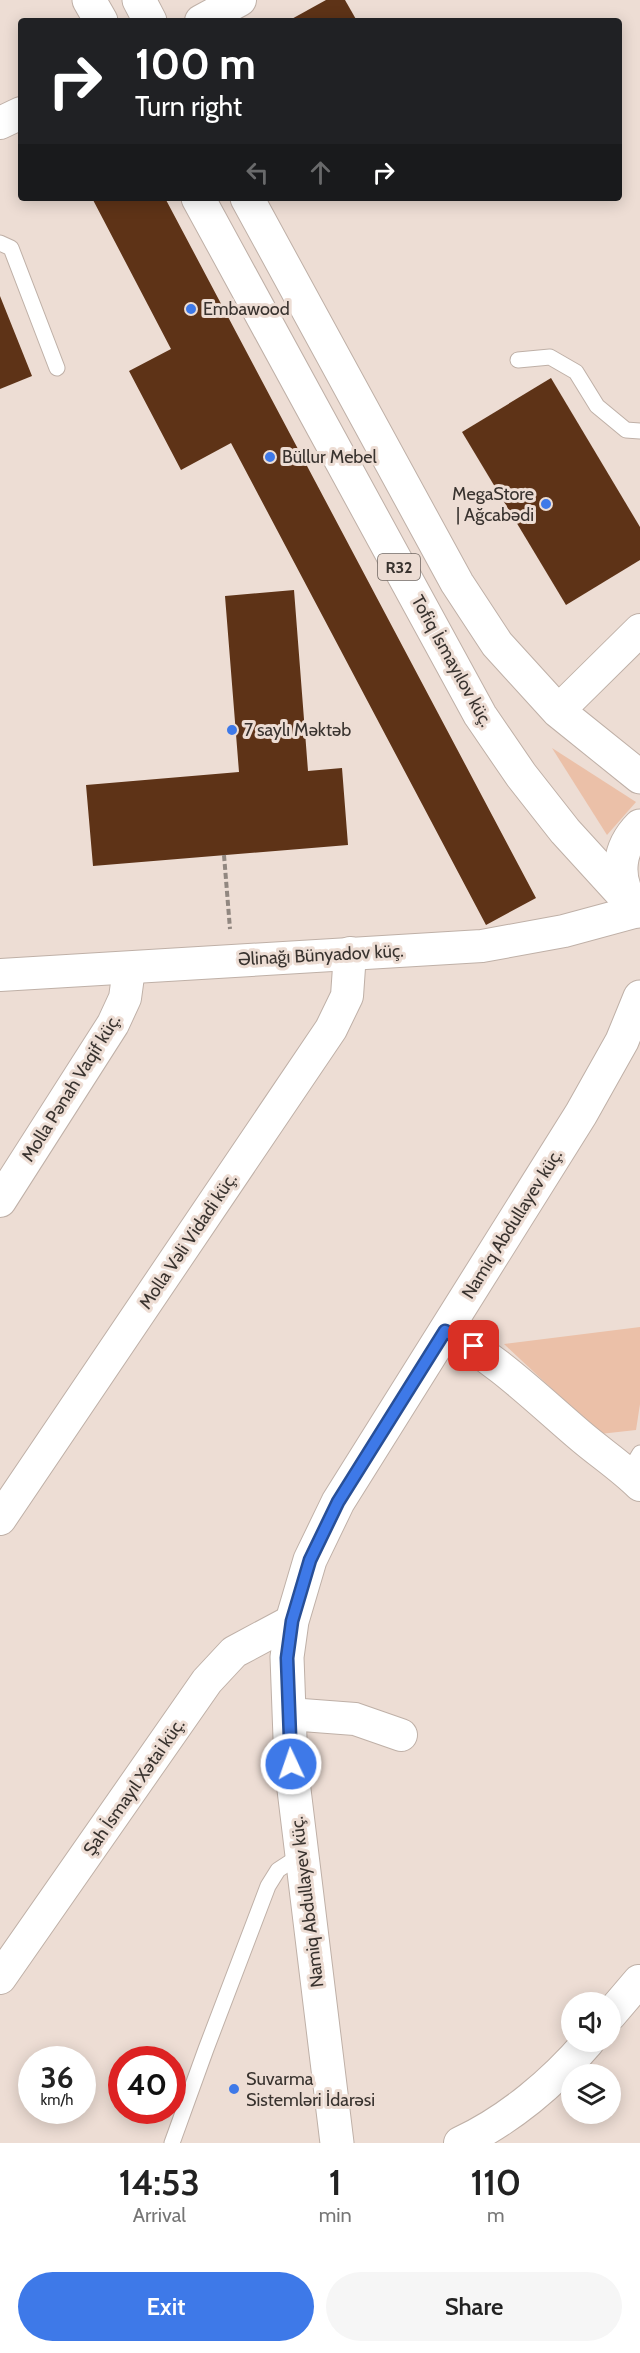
<!DOCTYPE html>
<html lang="en">
<head>
<meta charset="utf-8">
<style>
	body { margin:0; font-family:Cabin,sans-serif; background:#f6f6f6; color:#222; height:100vh; display:flex; flex-direction:column; font-size:22px; white-space:nowrap }
	* { box-sizing:border-box; margin:0 }
	p { font-size:20px; color:#767676 }
	.icon { flex:none; width:33px; height:33px; fill:none; stroke:currentColor; stroke-width:2; stroke-linecap:round; stroke-linejoin:round }
	.map { position:relative; height:2143px; overflow:hidden }
	.drawer { display:flex; flex-direction:column; background:#fff; flex:1 }
	.drawer>* { flex:none }
	.top-card { position:absolute; left:18px; top:18px; width:604px; height:183px; border-radius:6px; box-shadow:0 3px 15px #0003; background:#202124; color:#fff; overflow:hidden }
	.tools { position:absolute; left:561px; top:1992px; display:grid; gap:12px }
	.tools a { display:grid; place-items:center; width:60px; height:60px; border-radius:50%; background:#fff; box-shadow:0 3px 15px #0003; font-size:30px }
	.speed { position:absolute; left:18px; top:2046px; display:flex; gap:12px; font-size:30px; font-weight:700; text-align:center }
	.speed>* { display:grid; place-content:center; width:78px; height:78px; border-radius:50%; background:#fff; box-shadow:0 3px 15px #0003; line-height:1 }
	.speed small { font-size:15px; font-weight:400 }
	.speed .limit { border:9px solid #d22; background:#fff; color:#111 }
	.pin { position:absolute; display:grid; place-items:center; width:51px; height:51px; color:#fff; margin:-26px; border-radius:12px; box-shadow:0 3px 9px #0006 }
	.me { position:absolute; width:66px; margin:-33px; rotate:357deg; stroke-linejoin:round; filter:drop-shadow(0 0 4px #0008) }
	.turn { display:flex; align-items:center; gap:21px; height:126px; padding:0 18px; font-size:27px }
	.turn .icon { width:78px; height:78px; stroke-width:2.5 }
	.turn b { display:block; font-size:42px; line-height:51px }
	.lanes { display:flex; align-items:center; height:57px; padding:0 18px; background:#0003; justify-content:center; gap:30px; direction:ltr }
	.lanes .off { opacity:.35 }
	.eta { display:flex; justify-content:space-evenly; align-items:center; height:102px; text-align:center }
	.eta b { font-size:36px; font-weight:600; line-height:42px }
	.button { display:flex; gap:12px; margin-top:auto; padding:12px 18px }
	.button a { flex:1; height:69px; border-radius:36px; background:#3e79e8; color:#fff; font-size:24px; font-weight:600; line-height:69px; text-align:center }
	.button a+a { background:#f6f6f6; color:#222 }
	.map>svg:first-child { display:block }
	.green { fill:#ebc0a8 }
	.building { fill:#5e3317 }
	.lines { fill:none; stroke-linecap:round; stroke-linejoin:round }
	.service-casing { stroke:#bfb0a7; stroke-width:17 }
	.minor-casing { stroke:#bfb0a7; stroke-width:34 }
	.tertiary-casing { stroke:#bfb0a7; stroke-width:35 }
	.primary-casing { stroke:#bfb0a7; stroke-width:35 }
	.path { stroke:#918780; stroke-width:4; stroke-dasharray:6 3; stroke-linecap:butt }
	.service { stroke:#fff; stroke-width:15 }
	.minor { stroke:#fff; stroke-width:32 }
	.tertiary { stroke:#fff; stroke-width:33 }
	.primary { stroke:#fff; stroke-width:33 }
	.route-casing { stroke:#284f97; stroke-width:15 }
	.route { stroke:#3e79e8; stroke-width:10 }
	.poi-dot { fill:#3e79e8; stroke:#edddd4; stroke-width:2 }
	.labels { text-anchor:middle; dominant-baseline:central; stroke-width:6; stroke-linejoin:round; paint-order:stroke }
	.shield { fill:#edddd4; stroke:#6f6660; stroke-width:1.5 }
	.shield-label { font-size:16px; font-weight:bold; fill:#39332f }
	.poi-label { font-size:18px; fill:#39332f; stroke:#edddd4; text-anchor:start }
	.street-label { font-size:18px; fill:#39332f; stroke:#edddd4 }
</style>
</head>
<body>
<div class="map">
<svg width="640" height="2143" viewBox="0 0 640 2143">
	<rect width="100%" height="100%" fill="#edddd4"/>
	<!-- green -->
	<g class="green">
		<polygon points="552,748 636,802 607,835"/>
		<polygon points="640,1327 640,1404 636,1430 600,1434 504,1344"/>
	</g>
	<!-- building -->
	<g class="building">
		<polygon points="326,0 345,0 357,21 288,21"/>
		<polygon points="92,198 165,198 536,898 486,925 231,443 181,470 129,371 171,349"/>
		<polygon points="0,296 32,376 0,389"/>
		<polygon points="551,378 640,527 640,560 566,605 462,432"/>
		<polygon points="294,590 308,771 342,768 348,845 93,866 86,785 239,772 225,596"/>
	</g>
	<g class="lines">
		<!-- service casing -->
		<g class="service-casing">
			<g id="service">
				<polyline points="0,243 11,248 57,368"/>
				<polyline points="518,360 550,357 576,372 597,406 626,430 640,431"/>
				<polyline points="628,1473 640,1453"/>
				<polyline points="172,2143 206,2049 268,1886 278,1870 301,1855"/>
			</g>
		</g>
		<!-- minor casing -->
		<g class="minor-casing">
			<g id="minor">
				<polyline points="201,21 240,0"/>
				<polyline points="0,123 21,113"/>
				<polyline points="558,711 640,630"/>
				<polyline points="0,975 482,946 564,931 638,911"/>
				<polyline points="0,1201 113,1024 125,998 129,969"/>
				<path d="M445,1331C498,1359 538,1400 583,1438C602,1454 623,1468 640,1485"/>
				<polyline points="0,1519 331,1029 347,996 350,953"/>
				<polyline points="289,1714 355,1719 401,1735"/>
				<polyline points="0,1978 207,1681 234,1652 292,1621"/>
				<polyline points="610,2015 639,1981"/>
				<path d="M460,2143C509,2120 554,2082 588,2042"/>
			</g>
		</g>
		<!-- tertiary casing -->
		<g class="tertiary-casing">
			<polyline id="tertiary" points="337,2143 291,1765 287,1657 292,1621 310,1560 338,1502 581,1114 622,1041 640,997"/>
		</g>
		<!-- primary casing -->
		<g class="primary-casing">
			<g id="primary">
				<polyline points="89,0 101,21"/>
				<polyline points="139,0 150,21"/>
				<polyline points="198,198 480,715 521,775 565,831 638,911"/>
				<polyline points="247,198 457,583 497,644 558,711 640,777"/>
				<path d="M632,903C614,877 619,847 640,826"/>
			</g>
		</g>
		<!-- path -->
		<polyline class="path" points="224,855 230,929"/>
		<!-- service -->
		<use href="#service" class="service"/>
		<!-- minor -->
		<use href="#minor" class="minor"/>
		<!-- tertiary -->
		<use href="#tertiary" class="tertiary"/>
		<!-- primary -->
		<use href="#primary" class="primary"/>
	</g>
	<g class="lines">
		<!-- route casing -->
		<g class="route-casing">
			<polyline id="route" points="291,1764 287,1658 292,1621 310,1560 338,1502 445,1331 474,1346"/>
		</g>
		<!-- route -->
		<use href="#route" class="route"/>
	</g>
	<!-- markers -->
	<g class="poi-dot">
		<circle cx="191" cy="309" r="6"/>
		<circle cx="270" cy="457" r="6"/>
		<circle cx="546" cy="504" r="6"/>
		<circle cx="232" cy="730" r="6"/>
		<circle cx="234" cy="2089" r="6"/>
	</g>
	<g class="labels">
		<!-- shield labels -->
		<rect class="shield" x="378" y="554" width="42" height="26" rx="4.5"/>
		<g class="shield-label">
			<text x="399" y="567">R32</text>
		</g>
		<!-- poi labels -->
		<g class="poi-label">
			<text x="203" y="309">Embawood</text>
			<text x="282" y="457">Büllur Mebel</text>
			<text x="534" y="494" text-anchor="end">MegaStore<tspan x="534" dy="21">| Ağcabədi</tspan></text>
			<text x="244" y="730">7 saylı Məktəb</text>
			<text x="246" y="2079">Suvarma<tspan x="246" dy="21">Sistemləri İdarəsi</tspan></text>
		</g>
		<!-- street labels -->
		<g class="street-label">
			<text transform="translate(452 661) rotate(61)">Tofiq İsmayılov küç.</text>
			<text transform="translate(321 955) rotate(-3)">Əlinağı Bünyadov küç.</text>
			<text transform="translate(71 1088) rotate(-58)">Molla Pənah Vaqif küç.</text>
			<text transform="translate(512 1224) rotate(-58)">Namiq Abdullayev küç.</text>
			<text transform="translate(188 1241) rotate(-56)">Molla Vəli Vidadi küç.</text>
			<text transform="translate(134 1787) rotate(-55)">Şah İsmayıl Xətai küç.</text>
			<text transform="translate(307 1902) rotate(-97)">Namiq Abdullayev küç.</text>
		</g>
	</g>
</svg>
<div class="tools">
<a><svg class="icon" aria-label="sound" viewBox="0 0 24 24"><path d="M4 9h4l5-4v14l-5-4H4zM17 9q2 3 0 6"/></svg></a>
<a><svg class="icon" aria-label="layers" viewBox="0 0 24 24"><path d="M12 4l9 5-9 5-9-5zM3 14l9 5 9-5"/></svg></a>
</div>
<div class="speed"><div>36<small>km/h</small></div><div class="limit">40</div></div>
<div class="pin" style="left:474px;top:1346px;background:#d93025"><svg class="icon" aria-label="arrive" viewBox="0 0 24 24"><path d="M6 21V4h12l-3 4 3 4H6"/></svg></div>
<svg class="me" style="left:291px;top:1764px" viewBox="-20 -20 40 40"><circle r="17" fill="#3e79e8" stroke="#fff" stroke-width="3"/><path d="M0-11L8 9 0 5-8 9z" fill="#fff"/></svg>
<div class="top-card">
<div class="turn"><svg class="icon" aria-label="right" viewBox="0 0 24 24"><path d="M7 20v-9h11M14 6l5 5-5 5"/></svg><div><b>100 m</b>Turn right</div></div>
<div class="lanes"><svg class="icon off" aria-label="left" viewBox="0 0 24 24"><path d="M17 20v-9H6M10 6l-5 5 5 5"/></svg><svg class="icon off" aria-label="ahead" viewBox="0 0 24 24"><path d="M12 20V5M6 11l6-6 6 6"/></svg><svg class="icon" aria-label="right" viewBox="0 0 24 24"><path d="M7 20v-9h11M14 6l5 5-5 5"/></svg></div>
</div>
</div>
<section class="drawer">
<div class="eta">
<div><b>14:53</b><p>Arrival</p></div>
<div><b>1</b><p>min</p></div>
<div><b>110</b><p>m</p></div>
</div>
<div class="button"><a>Exit</a><a>Share</a></div>
</section>
</body>
</html>
